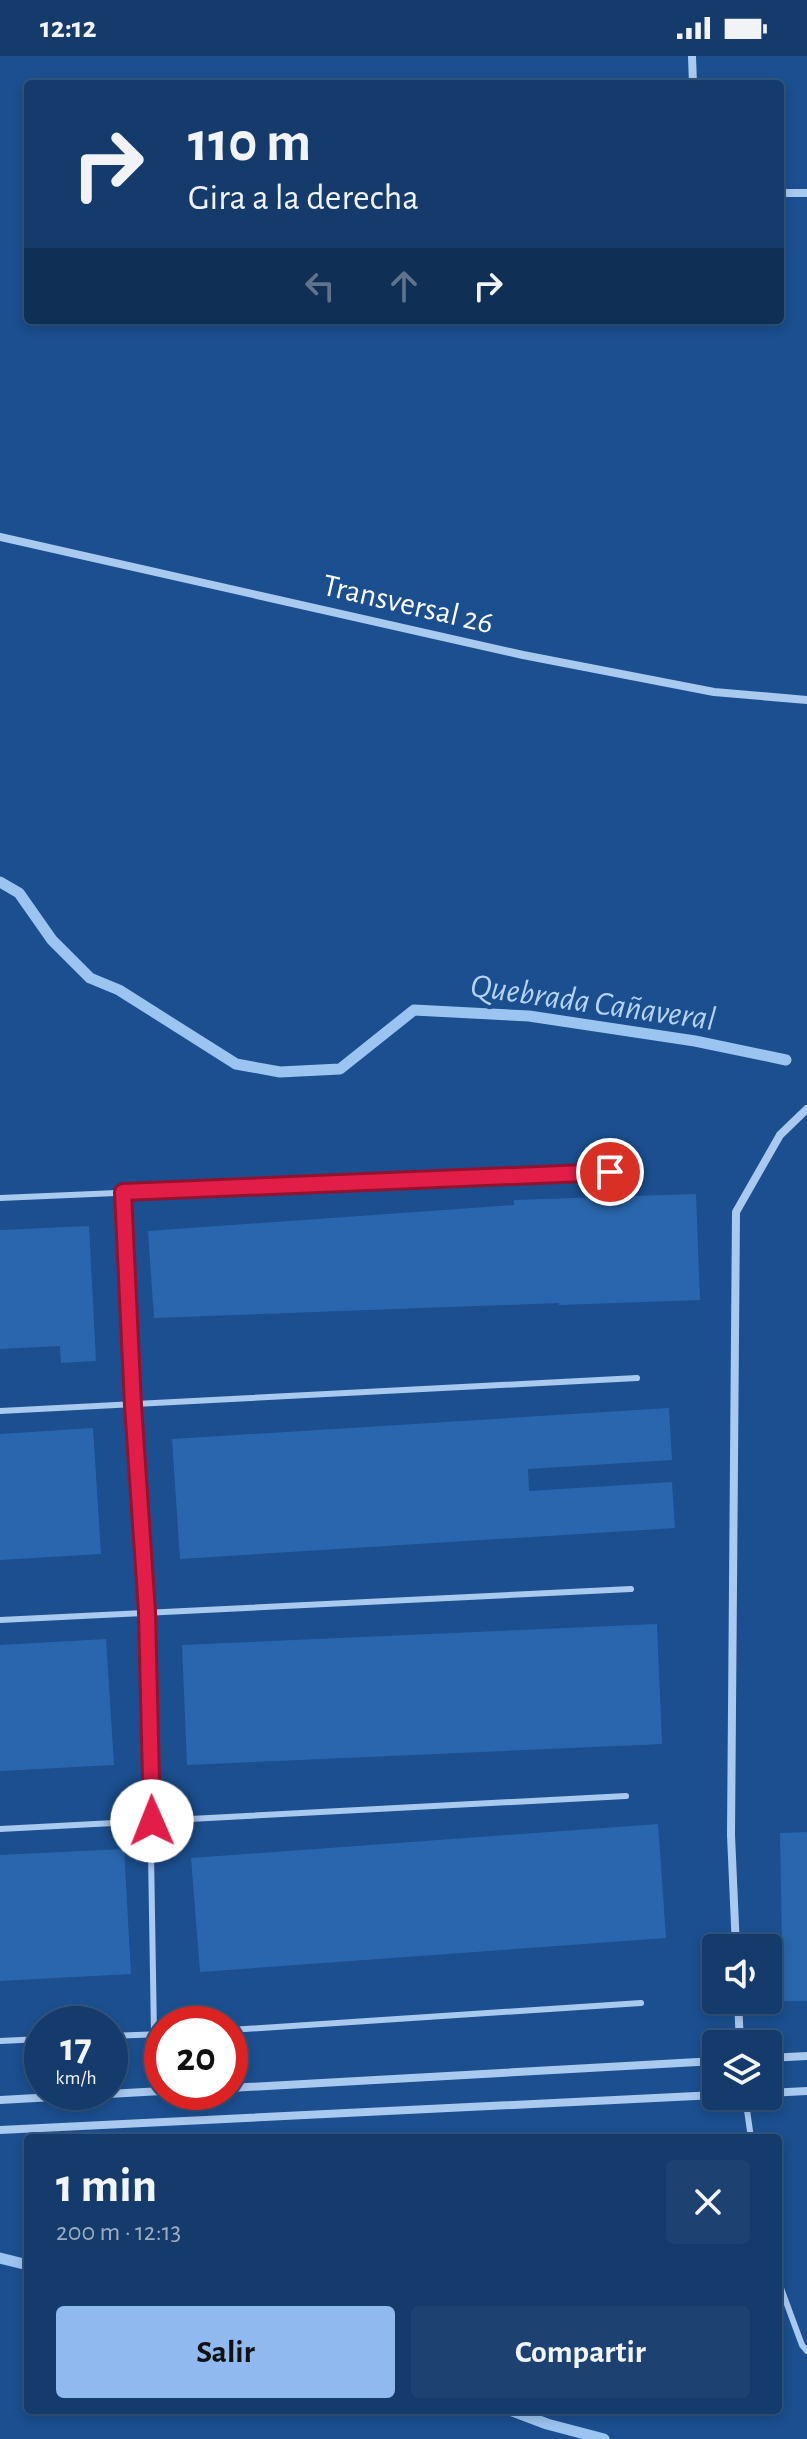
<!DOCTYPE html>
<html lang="es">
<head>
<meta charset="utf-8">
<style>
	body { margin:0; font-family:"Alegreya Sans",sans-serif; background:#1d4271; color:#f1f3f6; height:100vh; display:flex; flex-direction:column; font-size:30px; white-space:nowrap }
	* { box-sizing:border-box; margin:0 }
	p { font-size:26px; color:#9dadc1 }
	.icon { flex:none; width:44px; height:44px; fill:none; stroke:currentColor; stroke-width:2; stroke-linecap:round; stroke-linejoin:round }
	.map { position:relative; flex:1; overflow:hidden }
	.details { position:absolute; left:24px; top:2078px; width:758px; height:280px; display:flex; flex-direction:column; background:#143b6b; border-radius:8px; box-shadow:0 4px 12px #0003,0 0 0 2px #33557e }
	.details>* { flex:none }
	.hud { position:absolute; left:24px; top:24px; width:760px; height:244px; border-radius:8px; box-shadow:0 4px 12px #0003,0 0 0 2px #33557e; background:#143b6b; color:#f1f3f6; overflow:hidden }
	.fabs { position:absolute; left:702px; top:1878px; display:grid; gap:16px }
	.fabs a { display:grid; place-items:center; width:80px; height:80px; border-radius:8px; background:#143b6b; box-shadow:0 4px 12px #0003,0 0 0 2px #33557e; font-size:40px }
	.speed { position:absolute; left:24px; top:1950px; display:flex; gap:16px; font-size:40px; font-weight:700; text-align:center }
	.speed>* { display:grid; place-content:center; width:104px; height:104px; border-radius:50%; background:#143b6b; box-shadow:0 4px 12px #0003,0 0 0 2px #33557e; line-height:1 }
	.speed small { font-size:20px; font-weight:400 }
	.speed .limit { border:12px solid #d22; background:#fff; color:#111 }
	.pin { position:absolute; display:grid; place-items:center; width:68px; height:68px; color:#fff; margin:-34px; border:4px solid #fff; border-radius:50%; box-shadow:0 2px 8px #0007 }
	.me { position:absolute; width:88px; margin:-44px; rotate:359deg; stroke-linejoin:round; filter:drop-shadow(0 0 6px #0008) }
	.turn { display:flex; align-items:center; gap:28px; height:168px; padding:0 32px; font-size:36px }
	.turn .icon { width:104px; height:104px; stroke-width:2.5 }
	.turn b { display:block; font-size:56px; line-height:68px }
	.lanes { display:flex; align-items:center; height:76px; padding:0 32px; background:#0003; justify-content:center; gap:40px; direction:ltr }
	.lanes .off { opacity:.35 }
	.round { display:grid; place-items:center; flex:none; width:84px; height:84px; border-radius:8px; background:#1d4271 }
	.head { display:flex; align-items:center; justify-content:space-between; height:136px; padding:0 32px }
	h1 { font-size:48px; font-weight:600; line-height:60px }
	.button { display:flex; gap:16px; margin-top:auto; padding:16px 32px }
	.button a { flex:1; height:92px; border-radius:8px; background:#90b9f0; color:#111; font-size:32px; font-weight:600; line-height:92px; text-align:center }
	.button a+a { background:#1d4271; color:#f1f3f6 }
	.status { display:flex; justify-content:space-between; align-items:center; height:56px; padding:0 40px; background:#143b6b; direction:ltr }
	.status svg { height:22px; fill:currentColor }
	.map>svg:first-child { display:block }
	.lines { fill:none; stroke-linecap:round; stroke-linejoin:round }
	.stream { stroke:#9cc4f0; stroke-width:11 }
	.building { fill:#2a66ad }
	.lane { stroke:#a9c9ee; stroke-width:6 }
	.street { stroke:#a9c9ee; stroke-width:8 }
	.route-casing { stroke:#92132f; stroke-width:20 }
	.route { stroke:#e11d48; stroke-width:14 }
	.labels { text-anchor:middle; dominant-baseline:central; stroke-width:8; stroke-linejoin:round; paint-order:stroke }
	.street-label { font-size:32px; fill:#fff; stroke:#1b4f8f }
	.water-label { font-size:34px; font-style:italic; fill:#b5d3f5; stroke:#1b4f8f }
</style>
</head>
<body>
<div class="status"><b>12:12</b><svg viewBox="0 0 49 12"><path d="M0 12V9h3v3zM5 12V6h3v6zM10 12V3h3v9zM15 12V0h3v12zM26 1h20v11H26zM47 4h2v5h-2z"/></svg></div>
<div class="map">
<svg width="807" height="2383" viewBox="0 0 807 2383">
	<rect width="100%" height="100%" fill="#1b4f8f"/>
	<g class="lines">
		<!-- stream -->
		<g class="stream">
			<polyline points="0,826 19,837 52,884 90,922 119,934 236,1008 280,1016 340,1013 414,954 529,960 695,985 786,1004"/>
			<polyline points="0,2202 28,2209"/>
			<polyline points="510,2354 547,2368 604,2383"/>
		</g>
	</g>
	<!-- building -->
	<g class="building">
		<polygon points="696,1138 700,1244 559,1249 559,1247 154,1262 148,1175 514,1149 514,1144"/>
		<polygon points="89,1170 96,1305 61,1307 60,1290 0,1293 0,1174"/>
		<polygon points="669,1352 672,1404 528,1413 529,1435 672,1426 675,1472 180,1503 172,1383"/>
		<polygon points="93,1372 101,1498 0,1504 0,1378"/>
		<polygon points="657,1568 662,1688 187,1709 182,1589"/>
		<polygon points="106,1583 114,1709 0,1715 0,1589"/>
		<polygon points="658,1768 666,1882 200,1916 191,1802"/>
		<polygon points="807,1776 807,1945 783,1945 780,1777"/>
		<polygon points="124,1793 131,1918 0,1925 0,1799"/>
	</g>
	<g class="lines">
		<!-- lane -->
		<g class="lane">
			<polyline points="123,1136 133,1349 147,1556 154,1978"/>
			<polyline points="0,1142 610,1116"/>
			<polyline points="0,1355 637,1322"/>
			<polyline points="0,1564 631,1533"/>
			<polyline points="0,1773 626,1740"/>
			<polyline points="230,1974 641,1947"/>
			<polyline points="110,1980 162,1978"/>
			<polyline points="0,1985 42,1983"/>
			<polyline points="745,2040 751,2082"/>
			<polyline points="778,2224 802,2289 807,2295"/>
		</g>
		<!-- street -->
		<g class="street">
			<polyline points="692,0 693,28"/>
			<polyline points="780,137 807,137"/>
			<polyline points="0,481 523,599 714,636 807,644"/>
			<polyline points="736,1892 731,1779 736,1156 780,1079 807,1053"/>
			<polyline points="738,1944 740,1988"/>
			<polyline points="768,2002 807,2000"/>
			<polyline points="230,2032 716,2005"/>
			<polyline points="768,2037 807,2035"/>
			<polyline points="0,2044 162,2035"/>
			<polyline points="0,2074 716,2039"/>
		</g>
	</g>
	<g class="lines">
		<!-- route casing -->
		<g class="route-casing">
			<polyline id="route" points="152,1765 147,1556 133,1349 123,1136 610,1116"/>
		</g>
		<!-- route -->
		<use href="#route" class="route"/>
	</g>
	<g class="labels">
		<!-- street labels -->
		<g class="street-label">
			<text transform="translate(408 548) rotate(13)">Transversal 26</text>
		</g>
		<!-- water labels -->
		<g class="water-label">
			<text transform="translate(593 947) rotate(8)">Quebrada Cañaveral</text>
		</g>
	</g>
</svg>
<div class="fabs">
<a><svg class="icon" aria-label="sound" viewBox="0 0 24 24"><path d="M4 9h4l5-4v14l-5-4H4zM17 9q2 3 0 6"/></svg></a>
<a><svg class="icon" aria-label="layers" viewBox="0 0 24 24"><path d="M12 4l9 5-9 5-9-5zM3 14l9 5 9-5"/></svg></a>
</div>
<div class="speed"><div>17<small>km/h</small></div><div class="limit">20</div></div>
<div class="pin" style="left:610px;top:1116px;background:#d93025"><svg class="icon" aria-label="arrive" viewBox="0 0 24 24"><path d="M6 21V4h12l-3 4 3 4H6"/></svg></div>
<svg class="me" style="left:152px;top:1765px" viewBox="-20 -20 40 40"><circle r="19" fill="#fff"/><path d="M0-13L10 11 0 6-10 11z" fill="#e11d48"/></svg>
<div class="hud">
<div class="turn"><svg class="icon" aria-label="right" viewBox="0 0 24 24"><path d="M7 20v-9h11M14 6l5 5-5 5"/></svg><div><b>110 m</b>Gira a la derecha</div></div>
<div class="lanes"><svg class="icon off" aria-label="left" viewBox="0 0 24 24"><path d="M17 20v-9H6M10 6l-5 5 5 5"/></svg><svg class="icon off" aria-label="ahead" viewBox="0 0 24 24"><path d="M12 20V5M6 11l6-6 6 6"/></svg><svg class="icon" aria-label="right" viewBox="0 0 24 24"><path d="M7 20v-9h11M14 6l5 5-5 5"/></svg></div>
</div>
<section class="details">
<div class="head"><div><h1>1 min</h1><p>200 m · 12:13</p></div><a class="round"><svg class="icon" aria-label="close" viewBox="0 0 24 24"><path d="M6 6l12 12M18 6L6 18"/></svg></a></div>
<div class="button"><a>Salir</a><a>Compartir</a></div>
</section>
</div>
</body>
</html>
